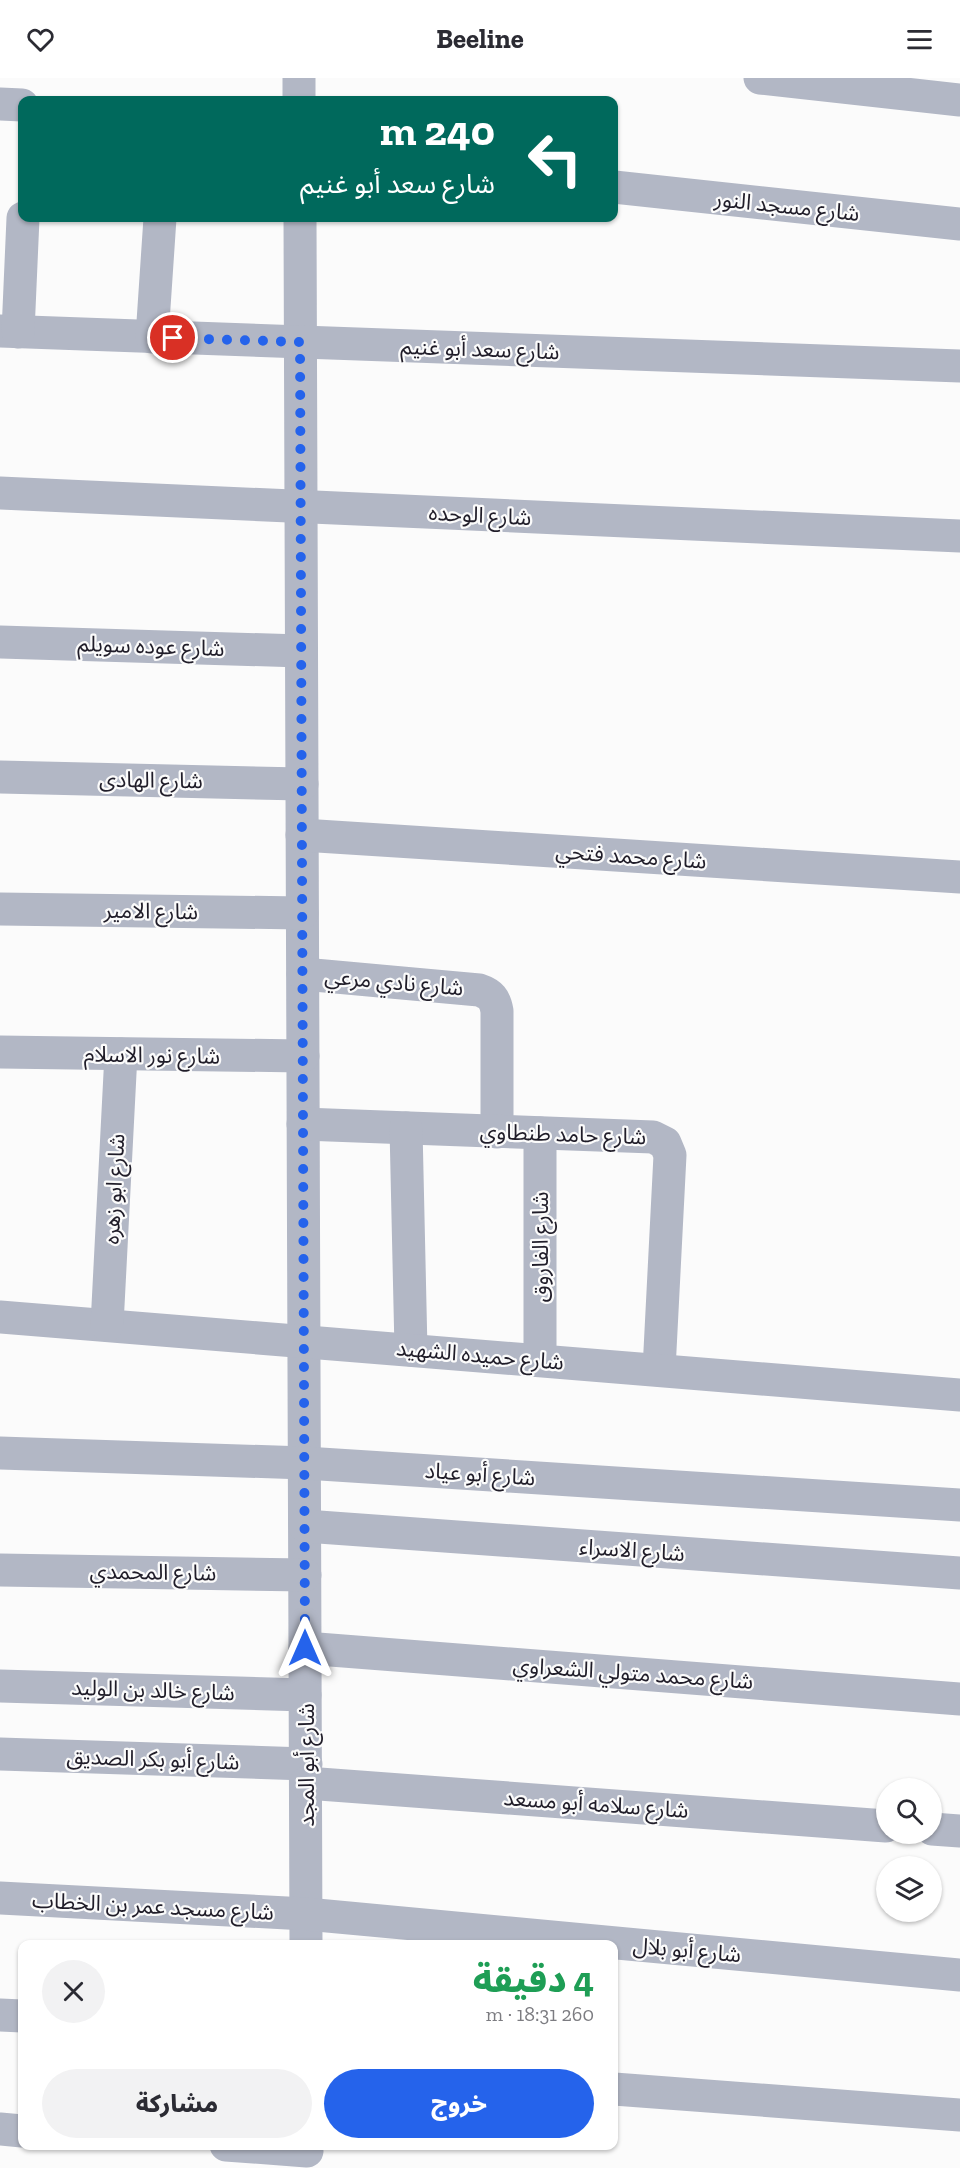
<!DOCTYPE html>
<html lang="ar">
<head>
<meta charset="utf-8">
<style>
	body { margin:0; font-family:"Zilla Slab","Noto Sans Arabic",serif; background:#f2f2f3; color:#2b2b33; direction:rtl; height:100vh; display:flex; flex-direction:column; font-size:22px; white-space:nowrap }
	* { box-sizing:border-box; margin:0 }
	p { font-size:20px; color:#7c7c81 }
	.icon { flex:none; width:33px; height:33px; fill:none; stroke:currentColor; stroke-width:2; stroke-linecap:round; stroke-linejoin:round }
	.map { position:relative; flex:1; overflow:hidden; direction:ltr }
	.sheet { position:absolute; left:18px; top:1862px; width:600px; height:210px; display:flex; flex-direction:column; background:#fff; border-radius:12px; box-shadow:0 2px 4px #0004; direction:rtl }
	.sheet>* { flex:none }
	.banner { position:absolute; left:18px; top:18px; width:600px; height:126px; border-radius:12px; box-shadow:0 2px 4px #0004; direction:rtl; background:#00695c; color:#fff; overflow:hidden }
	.fabs { position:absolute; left:876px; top:1700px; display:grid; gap:12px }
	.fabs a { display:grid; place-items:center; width:66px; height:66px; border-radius:50%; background:#fff; box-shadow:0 2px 4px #0004; font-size:30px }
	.pin { position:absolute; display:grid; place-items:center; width:51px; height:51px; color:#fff; margin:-26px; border:3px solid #fff; border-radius:50%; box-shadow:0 2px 6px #0007 }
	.me { position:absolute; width:66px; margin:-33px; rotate:0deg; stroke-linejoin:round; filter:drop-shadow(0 0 4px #0008) }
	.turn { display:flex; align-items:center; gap:21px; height:126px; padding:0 24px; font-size:27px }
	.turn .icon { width:78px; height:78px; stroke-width:2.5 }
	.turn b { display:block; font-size:42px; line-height:51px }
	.round { display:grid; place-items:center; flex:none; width:63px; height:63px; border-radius:32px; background:#f2f2f3 }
	.overview { display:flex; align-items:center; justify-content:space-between; height:102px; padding:0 24px }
	h1 { font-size:36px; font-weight:800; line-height:45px; color:#1e9e55 }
	.cta { display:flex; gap:12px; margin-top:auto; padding:12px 24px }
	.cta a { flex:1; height:69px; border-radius:36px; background:#2563eb; color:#fff; font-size:24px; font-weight:800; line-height:69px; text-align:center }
	.cta a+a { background:#f2f2f3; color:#2b2b33 }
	header { display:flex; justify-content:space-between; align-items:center; height:78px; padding:0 24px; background:#fff; font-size:27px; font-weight:800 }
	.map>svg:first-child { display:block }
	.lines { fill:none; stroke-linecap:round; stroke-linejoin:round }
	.street { stroke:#b2b7c5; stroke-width:33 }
	.route { stroke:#2563eb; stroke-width:10; stroke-dasharray:0 18 }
	.labels { text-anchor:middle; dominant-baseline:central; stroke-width:4.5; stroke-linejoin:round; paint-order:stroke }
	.street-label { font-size:22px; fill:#201d29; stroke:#fbfbfb }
</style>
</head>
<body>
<header><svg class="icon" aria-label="menu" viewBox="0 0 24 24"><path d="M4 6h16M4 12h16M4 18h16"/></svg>Beeline<svg class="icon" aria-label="heart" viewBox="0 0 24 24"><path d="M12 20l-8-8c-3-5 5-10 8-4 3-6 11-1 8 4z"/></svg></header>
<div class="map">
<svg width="960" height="2090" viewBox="0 0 960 2090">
	<rect width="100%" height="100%" fill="#fbfbfb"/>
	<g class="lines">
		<!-- street -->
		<g class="street">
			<polyline points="299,0 299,22"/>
			<polyline points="760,0 960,22"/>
			<polyline points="0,26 22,27"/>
			<polyline points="614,109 960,146"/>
			<polyline points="300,140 306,1866"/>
			<polyline points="0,253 960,288"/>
			<polyline points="18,254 23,140"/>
			<polyline points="152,259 160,140"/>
			<polyline points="0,415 960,458"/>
			<polyline points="0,564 301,573"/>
			<polyline points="0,699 302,706"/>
			<polyline points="302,757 960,799"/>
			<polyline points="0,831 302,835"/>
			<path d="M303,896L479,912C491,916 495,921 497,933V1054"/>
			<polyline points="0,974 303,978"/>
			<polyline points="303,1046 653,1059 665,1065 670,1077 659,1292"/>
			<polyline points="406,1050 411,1272"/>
			<polyline points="0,1239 960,1317"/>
			<polyline points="107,1247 121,976"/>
			<polyline points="540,1282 540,1055"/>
			<polyline points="0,1375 305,1385 960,1427"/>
			<polyline points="305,1448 960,1495"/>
			<polyline points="0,1492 305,1497"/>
			<polyline points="305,1570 960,1621"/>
			<polyline points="0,1608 305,1617"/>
			<polyline points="0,1676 306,1686"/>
			<polyline points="306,1705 886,1748"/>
			<polyline points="932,1751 960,1753"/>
			<polyline points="0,1820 306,1836 960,1897"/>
			<polyline points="0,1937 22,1938"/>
			<polyline points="614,2011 960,2037"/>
			<polyline points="0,2051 22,2053"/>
			<polyline points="226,2067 307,2073"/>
		</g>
	</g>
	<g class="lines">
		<!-- route -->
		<polyline class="route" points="173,260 300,264 305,1570"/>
	</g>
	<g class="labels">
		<!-- street labels -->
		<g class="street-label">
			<text transform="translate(787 128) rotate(6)">شارع مسجد النور</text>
			<text transform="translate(480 271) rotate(2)">شارع سعد أبو غنيم</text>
			<text transform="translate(480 437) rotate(3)">شارع الوحده</text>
			<text transform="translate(151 568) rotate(2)">شارع عوده سويلم</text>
			<text transform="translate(151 702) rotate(1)">شارع الهادى</text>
			<text transform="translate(631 778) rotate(4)">شارع محمد فتحي</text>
			<text transform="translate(151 833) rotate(1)">شارع الامير</text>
			<text transform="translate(394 904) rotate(5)">شارع نادي مرعي</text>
			<text transform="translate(152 977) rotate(1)">شارع نور الاسلام</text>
			<text transform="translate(563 1056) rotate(2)">شارع حامد طنطاوي</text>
			<text transform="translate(114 1111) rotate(-87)">شارع ابو زهره</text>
			<text transform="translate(540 1169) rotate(-90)">شارع الفاروق</text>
			<text transform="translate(480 1277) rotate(5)">شارع حميده الشهيد</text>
			<text transform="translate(480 1396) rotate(4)">شارع أبو عياد</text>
			<text transform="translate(632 1472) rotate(4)">شارع الاسراء</text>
			<text transform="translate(153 1494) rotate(1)">شارع المحمدي</text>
			<text transform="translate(633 1595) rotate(4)">شارع محمد متولي الشعراوي</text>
			<text transform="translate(153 1612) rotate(2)">شارع خالد بن الوليد</text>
			<text transform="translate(153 1681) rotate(2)">شارع أبو بكر الصديق</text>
			<text transform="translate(306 1687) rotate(-90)">شارع أبو المجد</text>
			<text transform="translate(596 1726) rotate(4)">شارع سلامه أبو مسعد</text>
			<text transform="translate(153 1828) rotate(3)">شارع مسجد عمر بن الخطاب</text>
			<text transform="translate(687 1872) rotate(5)">شارع أبو بلال</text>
		</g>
	</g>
</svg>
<div class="fabs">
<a><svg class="icon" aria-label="search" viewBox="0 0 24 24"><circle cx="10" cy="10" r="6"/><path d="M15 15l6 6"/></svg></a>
<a><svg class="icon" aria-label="layers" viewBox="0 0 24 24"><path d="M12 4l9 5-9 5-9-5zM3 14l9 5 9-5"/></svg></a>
</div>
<div class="pin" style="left:173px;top:260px;background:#d93025"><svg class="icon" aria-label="arrive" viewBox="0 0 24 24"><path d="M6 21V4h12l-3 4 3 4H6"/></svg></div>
<svg class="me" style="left:305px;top:1570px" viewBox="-20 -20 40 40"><path d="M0-17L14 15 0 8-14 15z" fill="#2563eb" stroke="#fff" stroke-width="4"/></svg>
<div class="banner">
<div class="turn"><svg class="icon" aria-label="left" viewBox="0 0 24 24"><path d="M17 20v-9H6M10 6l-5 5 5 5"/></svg><div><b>240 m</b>شارع سعد أبو غنيم</div></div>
</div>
<section class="sheet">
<div class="overview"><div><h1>4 دقيقة</h1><p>260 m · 18:31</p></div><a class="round"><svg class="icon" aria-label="close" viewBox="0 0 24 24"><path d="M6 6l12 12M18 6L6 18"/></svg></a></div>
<div class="cta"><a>خروج</a><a>مشاركة</a></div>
</section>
</div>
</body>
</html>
